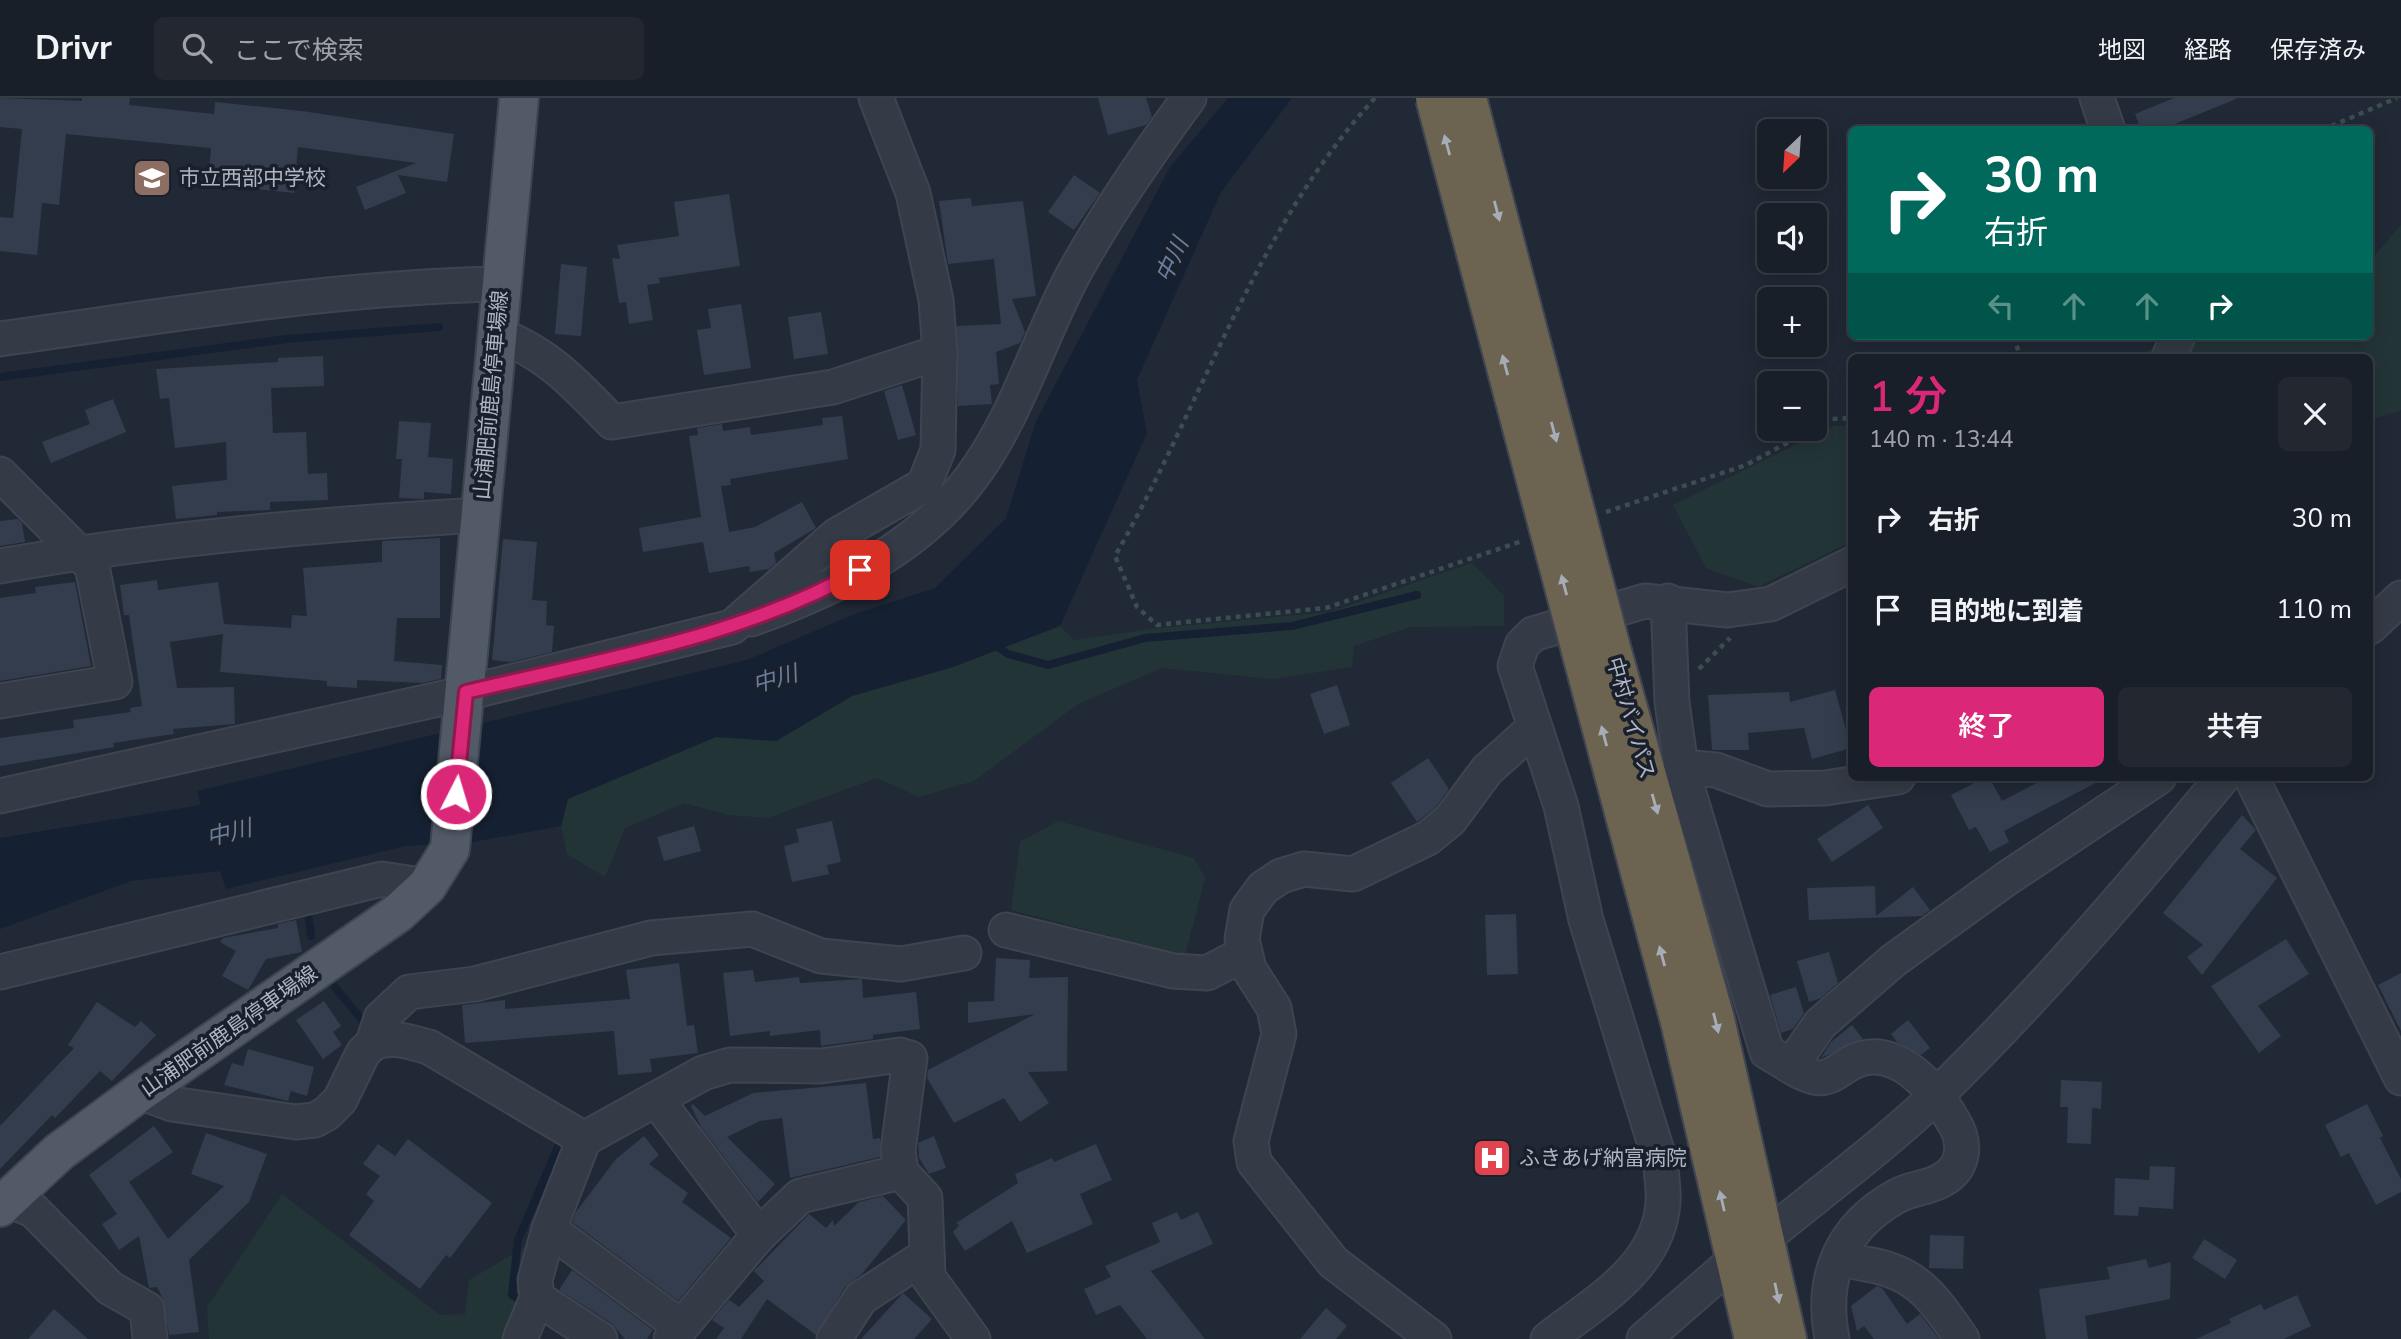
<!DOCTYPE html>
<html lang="ja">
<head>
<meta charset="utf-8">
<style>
	body { margin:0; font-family:"Nunito Sans","Noto Sans JP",sans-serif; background:#222730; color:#f1f3f6; height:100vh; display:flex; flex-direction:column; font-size:26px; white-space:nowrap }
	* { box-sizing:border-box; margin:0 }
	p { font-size:23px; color:#9fa2a8 }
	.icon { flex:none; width:38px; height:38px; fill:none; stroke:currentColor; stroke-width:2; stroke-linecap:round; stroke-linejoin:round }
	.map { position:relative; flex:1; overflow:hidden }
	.drawer { position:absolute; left:1848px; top:256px; width:525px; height:427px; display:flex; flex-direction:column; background:#191f28; border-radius:10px; box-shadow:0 4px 18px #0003,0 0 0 2px #373d45 }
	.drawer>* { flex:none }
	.guide { position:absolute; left:1848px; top:28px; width:525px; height:214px; border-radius:10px; box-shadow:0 4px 18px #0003,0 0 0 2px #373d45; background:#00695c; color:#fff; overflow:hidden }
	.needle { width:46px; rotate:205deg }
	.fabs { position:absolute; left:1757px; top:21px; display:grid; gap:14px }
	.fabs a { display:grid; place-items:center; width:70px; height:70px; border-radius:10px; background:#191f28; box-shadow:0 4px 18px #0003,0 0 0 2px #373d45; font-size:35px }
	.pin { position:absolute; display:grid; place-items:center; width:60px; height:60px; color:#fff; margin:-30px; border-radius:14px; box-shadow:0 4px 10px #0006 }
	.me { position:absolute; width:77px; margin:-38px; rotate:5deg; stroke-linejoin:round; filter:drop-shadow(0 0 5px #0008) }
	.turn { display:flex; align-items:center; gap:24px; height:147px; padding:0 21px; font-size:32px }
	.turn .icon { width:91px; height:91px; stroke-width:2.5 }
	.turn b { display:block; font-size:49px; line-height:60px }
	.lanes { display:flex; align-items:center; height:66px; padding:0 21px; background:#0003; justify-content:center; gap:35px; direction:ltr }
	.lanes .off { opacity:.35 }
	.round { display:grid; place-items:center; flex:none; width:74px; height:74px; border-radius:10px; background:#222730 }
	.summary { display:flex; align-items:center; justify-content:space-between; height:119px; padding:0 21px }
	h1 { font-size:42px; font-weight:600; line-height:52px; color:#db2777 }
	.action { display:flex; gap:14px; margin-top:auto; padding:14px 21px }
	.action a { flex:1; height:80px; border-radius:10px; background:#db2777; color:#fff; font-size:28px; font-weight:600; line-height:80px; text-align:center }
	.action a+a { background:#222730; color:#f1f3f6 }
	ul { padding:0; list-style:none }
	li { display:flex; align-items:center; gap:21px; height:91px; padding:0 21px }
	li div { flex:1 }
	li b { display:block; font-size:26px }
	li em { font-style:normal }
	header { display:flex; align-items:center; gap:42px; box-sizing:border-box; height:98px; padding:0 35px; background:#191f28; border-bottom:2px solid #373d45 }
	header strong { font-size:33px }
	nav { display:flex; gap:38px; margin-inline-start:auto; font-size:24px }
	.search { width:490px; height:63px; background:#222730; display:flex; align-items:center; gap:18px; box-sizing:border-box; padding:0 24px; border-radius:10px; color:#9fa2a8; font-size:26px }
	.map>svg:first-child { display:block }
	.green { fill:#233437 }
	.water { fill:#152032 }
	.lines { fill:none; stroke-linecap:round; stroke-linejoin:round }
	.stream { stroke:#152032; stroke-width:8 }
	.building { fill:#333d4d }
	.minor-casing { stroke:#3e4450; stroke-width:37 }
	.major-casing { stroke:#3e4450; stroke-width:42 }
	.highway-casing { stroke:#3f4551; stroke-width:42 }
	.path { stroke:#3b4d4f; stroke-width:4.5; stroke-dasharray:5 5; stroke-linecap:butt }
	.minor { stroke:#343b46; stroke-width:33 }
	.major { stroke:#525a67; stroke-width:38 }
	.highway { stroke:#6c6351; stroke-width:38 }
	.highway-bridge-casing { stroke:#3f4551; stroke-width:42; stroke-linecap:butt }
	.highway-bridge { stroke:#6c6351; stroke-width:38 }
	.oneway { fill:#a7adb8 }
	.route-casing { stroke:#8e194d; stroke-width:18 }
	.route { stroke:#db2777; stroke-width:12 }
	.labels { text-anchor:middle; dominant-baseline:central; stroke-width:7; stroke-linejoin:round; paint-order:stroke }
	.poi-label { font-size:21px; fill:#aeb5c3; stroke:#1a202b; text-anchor:start }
	.street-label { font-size:21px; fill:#aeb5c3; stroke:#1a202b }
	.water-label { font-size:23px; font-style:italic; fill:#697ea1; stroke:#1a202b }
</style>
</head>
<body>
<header>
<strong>Drivr</strong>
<div class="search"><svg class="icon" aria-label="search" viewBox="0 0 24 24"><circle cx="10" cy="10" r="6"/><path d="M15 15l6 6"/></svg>ここで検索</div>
<nav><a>地図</a><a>経路</a><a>保存済み</a></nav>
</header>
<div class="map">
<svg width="2401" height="1241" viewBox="0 0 2401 1241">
	<rect width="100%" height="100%" fill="#212936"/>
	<!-- green -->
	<g class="green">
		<polygon points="2401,127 2401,312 2370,322 2370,259 2130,259 2189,238 2370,238 2370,163"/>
		<polygon points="1833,328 1851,328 1851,444 1758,489 1706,470 1673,407"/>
		<polygon points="1472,465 1504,498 1504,528 1411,529 1354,548 1352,569 1273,581 1162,570 1078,606 974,683 919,699 877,680 768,720 729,717 684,705 625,730 605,779 567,756 561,728 567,701 716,639 776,643 852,598 953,569 1060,528 1074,542 1159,530 1329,514"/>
		<polygon points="1058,723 1194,760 1205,780 1185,858 1011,812 1020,744"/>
		<polygon points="282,1096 440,1217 465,1216 469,1182 530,1146 524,1194 507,1241 209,1241 207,1209"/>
	</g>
	<!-- water -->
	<polygon class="water" points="1228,0 1292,0 1221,94 1137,282 1147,335 1060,528 953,569 852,598 776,643 716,639 568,701 561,728 473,744 406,748 226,791 220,773 131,783 0,831 0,740 201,707 197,693 747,562 852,517 935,490 1006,420 1036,323 1170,69"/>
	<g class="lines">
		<!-- stream -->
		<g class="stream">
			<polyline points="0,279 287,241 439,229"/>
			<polyline points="992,545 1008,556 1048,567 1145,540 1292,528 1417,497"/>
			<polyline points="307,806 311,838"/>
			<polyline points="335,889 362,922"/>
			<polyline points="522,1203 512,1197 518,1142 560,1044 553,1040"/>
		</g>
	</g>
	<!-- building -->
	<g class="building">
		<polygon points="0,0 82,3 82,0 130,0 129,7 214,16 215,4 302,13 454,36 447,84 398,77 406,95 365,112 356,89 416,65 298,49 294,95 208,86 211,50 66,36 59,107 42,105 37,157 0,153 0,119 13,120 22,31 0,29"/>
		<polygon points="1098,0 1146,0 1152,19 1146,27 1108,37"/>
		<polygon points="2174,0 2236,0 2236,1 2160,32 2141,32 2135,16"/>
		<polygon points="1074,77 1100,95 1074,132 1048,114"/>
		<polygon points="729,96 740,168 659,180 660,185 647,187 653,222 629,226 626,204 619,205 612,160 620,161 617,147 679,138 674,104"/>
		<polygon points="971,100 972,108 1023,103 1036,198 1012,201 1025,234 1020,245 996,254 999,286 990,287 992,306 958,308 957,228 1001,226 994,161 948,166 939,103"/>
		<polygon points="561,166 587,169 581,238 555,236"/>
		<polygon points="741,206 751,270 704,277 697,232 711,230 708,211"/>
		<polygon points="821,214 828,256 794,261 788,219"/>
		<polygon points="323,258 324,288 271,290 273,335 306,334 308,376 327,375 328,402 270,404 270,412 217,414 217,417 176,421 172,388 227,382 226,344 175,350 169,300 160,301 156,271 278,264 278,260"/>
		<polygon points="902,287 916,337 898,342 884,293"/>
		<polygon points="113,301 126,334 51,365 42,344 90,326 85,312"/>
		<polygon points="842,318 848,361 730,381 731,387 721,388 729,434 755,429 802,404 816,430 774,455 776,465 769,471 750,474 749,468 709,475 703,444 643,454 639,430 701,419 689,338 698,337 697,330 722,326 723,333 750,329 751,337 823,327 822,320"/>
		<polygon points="399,323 431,325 428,359 453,361 451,396 424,394 424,401 399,400 402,361 396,361"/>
		<polygon points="18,421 22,425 25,444 0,448 0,423"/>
		<polygon points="440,440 440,520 397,520 394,563 442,567 441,581 422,585 357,582 357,590 327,588 327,583 220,574 223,536 170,544 177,590 234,589 235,626 173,631 174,636 113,645 114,649 0,668 0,640 74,630 73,622 131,614 130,610 142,608 129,517 124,517 120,487 157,482 158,492 218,484 224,526 291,530 292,517 307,518 303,470 382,464 382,443"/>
		<polygon points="503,441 537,444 532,502 547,503 546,527 554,528 552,554 511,564 492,562"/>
		<polygon points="75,484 91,568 0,583 0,500 36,495 35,489"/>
		<polygon points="1337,587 1350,627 1324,636 1310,596"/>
		<polygon points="1835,592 1851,650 1812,661 1804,630 1748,635 1749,652 1712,652 1708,597 1789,594 1790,604"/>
		<polygon points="1428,660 1449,691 1436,709 1417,724 1391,685"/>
		<polygon points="1986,679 1989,679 2002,703 2048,679 2107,679 2004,733 2009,744 1990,754 1976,729 1969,732 1951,697"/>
		<polygon points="1868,707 1883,730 1832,764 1817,741"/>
		<polygon points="2242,717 2256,732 2240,751 2277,780 2202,877 2187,859 2203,847 2163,815"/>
		<polygon points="832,723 841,764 827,767 829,776 792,784 784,748 799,744 796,731"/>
		<polygon points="694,728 701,753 664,763 657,739"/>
		<polygon points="1875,788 1876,818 1913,789 1930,812 1922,818 1809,822 1807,790"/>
		<polygon points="1516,816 1518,876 1487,877 1485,817"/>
		<polygon points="296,822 302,854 266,861 248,892 222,878 236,853 220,844 223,840 278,830 278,826"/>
		<polygon points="2286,841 2309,876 2258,908 2281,938 2259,955 2211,888"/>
		<polygon points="1829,854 1838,885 1821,900 1809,904 1797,863"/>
		<polygon points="996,860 1030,862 1029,880 1068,879 1067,973 1028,974 1049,1005 1020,1024 1004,1000 954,1025 927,980 928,972 1035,916 968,925 968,904 994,903"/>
		<polygon points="679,865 687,928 694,927 698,955 650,961 652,974 618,977 614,933 465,945 462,907 505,902 505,911 630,901 626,872"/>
		<polygon points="753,872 755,884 799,879 800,885 862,881 863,900 916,894 920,931 873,937 873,941 821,948 820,932 770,938 770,933 730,938 723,875"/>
		<polygon points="2401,875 2401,933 2378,887"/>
		<polygon points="1796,889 1804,915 1793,931 1781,935 1770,897"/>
		<polygon points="324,903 341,928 333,934 342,947 323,961 296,922"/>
		<polygon points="97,904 135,929 141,923 156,937 112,983 100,973 55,1020 52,1017 0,1071 0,1028 74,950 68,947"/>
		<polygon points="1908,922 1930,950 1921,957 1897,944 1891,936"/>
		<polygon points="1852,927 1863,941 1821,960 1831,944"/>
		<polygon points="248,951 314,969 307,998 291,993 288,1003 224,987 232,965 243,968"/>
		<polygon points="2061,982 2102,984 2101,1011 2092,1010 2091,1046 2067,1045 2068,1009 2060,1009"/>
		<polygon points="866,985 873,1041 880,1040 880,1059 790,1080 782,1020 760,1023 727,1039 775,1086 758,1104 701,1029 691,1008 693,1006 705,1018 753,995"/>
		<polygon points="2367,1006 2383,1038 2380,1040 2401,1081 2401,1094 2376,1107 2349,1055 2341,1059 2325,1027"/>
		<polygon points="154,1028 173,1054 129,1084 168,1141 224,1088 191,1076 206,1035 267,1056 249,1104 189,1162 199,1234 169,1237 163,1201 157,1189 149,1190 139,1138 119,1152 102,1126 117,1116 89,1077"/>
		<polygon points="644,1038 659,1057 649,1066 688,1095 682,1104 731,1140 678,1203 572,1124 576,1114 616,1061"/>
		<polygon points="934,1038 946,1070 929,1076 919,1060 918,1045"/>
		<polygon points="408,1041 492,1105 450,1160 446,1157 420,1191 349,1137 374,1103 366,1096 380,1078 363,1066 378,1046 395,1058"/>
		<polygon points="1096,1046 1112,1082 1080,1096 1093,1126 1027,1155 1012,1123 965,1153 953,1134 959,1127 956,1125 1018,1085 1015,1076 1052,1060 1054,1064"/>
		<polygon points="2150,1068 2175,1069 2173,1111 2139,1109 2138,1118 2114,1117 2115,1080 2149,1082"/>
		<polygon points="883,1098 906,1122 862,1176 845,1189 816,1237 767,1201 741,1241 716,1241 724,1230 712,1222 729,1202 739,1209 764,1183 754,1173 809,1116 826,1130 833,1122 834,1128 859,1104"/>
		<polygon points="1177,1114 1181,1122 1198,1114 1213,1146 1151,1173 1205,1241 1147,1241 1120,1207 1096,1217 1084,1191 1111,1179 1105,1168 1160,1144 1152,1125"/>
		<polygon points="1930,1137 1964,1138 1963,1171 1929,1170"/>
		<polygon points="2204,1141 2237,1162 2225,1181 2192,1160"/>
		<polygon points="2146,1161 2149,1170 2171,1164 2170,1201 2085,1218 2088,1241 2046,1241 2039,1191 2110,1181 2107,1169"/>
		<polygon points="572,1172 653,1232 647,1241 625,1241 611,1225 559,1192"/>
		<polygon points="1877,1188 1882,1190 1907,1226 1920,1216 1939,1241 1874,1241 1864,1228 1857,1233 1851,1208"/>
		<polygon points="903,1195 932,1221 914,1241 861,1241"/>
		<polygon points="2297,1197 2311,1228 2284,1241 2196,1241 2231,1225 2229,1221 2261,1206 2264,1212"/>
		<polygon points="1326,1210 1347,1228 1336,1241 1300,1241"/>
		<polygon points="54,1211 88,1241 28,1241"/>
	</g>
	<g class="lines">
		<!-- minor casing -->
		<g class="minor-casing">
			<g id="minor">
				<polyline points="2097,0 2108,32"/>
				<path d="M496,236C548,255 575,286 612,324L833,289L940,254"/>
				<path d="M0,241C166,218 332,189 500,186"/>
				<polyline points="2169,259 2178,238"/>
				<polyline points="0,376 92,468 115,584 0,603"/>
				<path d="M0,468C159,440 320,426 481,417"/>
				<path d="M1668,503L1672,604L1681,669L1767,954C1782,962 1798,975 1814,979C1830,983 1840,970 1853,964C1895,943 1935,991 1953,1023C1966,1043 1966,1069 1942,1082C1929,1090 1911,1090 1897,1098C1841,1129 1820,1179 1832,1241"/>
				<path d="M751,521C832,492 918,451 971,380C1016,320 1038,243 1073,177C1107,115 1147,57 1189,0"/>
				<polyline points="2370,529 2401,500"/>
				<polyline points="1681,669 1716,672 1768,691 1825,690 1898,679"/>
				<polyline points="2251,679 2401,980"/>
				<polyline points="0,698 466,595 732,529 837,437 924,387 938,352 940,254 936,202 913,95 876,0"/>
				<polyline points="1006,832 1173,873 1207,875 1244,856"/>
				<polyline points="0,874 382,781 427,788"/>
				<path d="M373,945C393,937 409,944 429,949L584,1041"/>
				<polyline points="1791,968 1820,926 1894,862 2006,781 2159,679"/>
				<polyline points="140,994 172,1006 296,1024 315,1022 327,1015 340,1002 363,955 373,945 381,920 409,894 475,886 651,840 752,831 821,858 901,866 964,855"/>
				<polyline points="656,1001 759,1137"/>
				<polyline points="0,1099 33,1112 110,1190 147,1211 150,1241"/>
				<polyline points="549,1131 680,1228"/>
				<path d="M1840,1158C1856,1167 1870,1165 1887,1171C1924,1182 1941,1211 1962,1241"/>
				<polyline points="537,1200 600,1241"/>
				<polyline points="520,1241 537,1200 535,1182 549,1131 584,1041 703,975 730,967 821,968 900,957 910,960 898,1052 901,1074 925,1100 928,1179 973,1241"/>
				<polyline points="671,1241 759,1137 800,1098 901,1074"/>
				<polyline points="834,1241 861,1200 927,1157"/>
				<polyline points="1434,1241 1333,1164 1254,1064 1251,1043 1279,936 1274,910 1249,871 1242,841 1247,812 1263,790 1281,778 1304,771 1353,776 1428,740 1450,722 1487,672 1534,630"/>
				<path d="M1548,1241C1594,1205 1659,1170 1663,1104C1664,1092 1661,1078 1661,1066L1586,822L1561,708L1515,568L1522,547L1533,536L1645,503L1727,512L1771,506L1852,466"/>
				<path d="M1644,1241L1736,1161L1765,1140C1823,1092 1886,1046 1940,994C2041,895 2133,788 2223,679"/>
			</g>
		</g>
		<!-- major casing -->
		<g class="major-casing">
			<polyline id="major" points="0,1109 59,1054 140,994 398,815 427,788 450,751 519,0"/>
		</g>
		<!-- highway casing -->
		<g class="highway-casing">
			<g id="highway">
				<polyline points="1610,546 1715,921 1787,1241"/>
				<polyline points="1581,553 1680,924 1754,1241"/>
			</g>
		</g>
		<!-- path -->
		<g class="path">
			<path d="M1375,0C1255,130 1202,307 1115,458L1137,509L1157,527L1326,510L1522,443"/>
			<polyline points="2322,32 2397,0"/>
			<polyline points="2014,238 2020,259"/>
			<polyline points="1815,330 1830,321 1852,320"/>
			<polyline points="1606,414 1746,367 1813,331"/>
			<polyline points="1699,571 1730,540"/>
		</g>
		<!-- minor -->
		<use href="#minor" class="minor"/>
		<!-- major -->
		<use href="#major" class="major"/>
		<!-- highway -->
		<use href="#highway" class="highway"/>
		<!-- highway-bridge casing -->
		<g class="highway-bridge-casing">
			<g id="highway-bridge">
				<polyline points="1435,0 1581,553"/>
				<polyline points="1467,0 1610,546"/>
			</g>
		</g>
		<!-- highway-bridge -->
		<use href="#highway-bridge" class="highway-bridge"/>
	</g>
	<!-- one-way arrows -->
	<defs><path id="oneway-solid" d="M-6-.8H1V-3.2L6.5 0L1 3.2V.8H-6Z" transform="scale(1.75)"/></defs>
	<g class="oneway">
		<use href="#oneway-solid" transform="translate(1447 47) rotate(-105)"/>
		<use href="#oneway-solid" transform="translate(1497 113) rotate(75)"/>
		<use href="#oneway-solid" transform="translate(1505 267) rotate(-105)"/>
		<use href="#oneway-solid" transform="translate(1554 334) rotate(75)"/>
		<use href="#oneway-solid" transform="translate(1564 487) rotate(-105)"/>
		<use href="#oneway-solid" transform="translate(1604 638) rotate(-105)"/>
		<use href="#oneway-solid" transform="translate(1655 706) rotate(74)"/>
		<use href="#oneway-solid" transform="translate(1662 858) rotate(-105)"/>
		<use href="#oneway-solid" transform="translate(1716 925) rotate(76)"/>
		<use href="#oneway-solid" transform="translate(1722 1103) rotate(-103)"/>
		<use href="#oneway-solid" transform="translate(1777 1195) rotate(78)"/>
	</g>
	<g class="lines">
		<!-- route casing -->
		<g class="route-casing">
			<path id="route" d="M456,696L466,594C596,563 743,539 860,472"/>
		</g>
		<!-- route -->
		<use href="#route" class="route"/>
	</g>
	<!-- icons -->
	<defs>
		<g id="school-square" transform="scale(2.0125)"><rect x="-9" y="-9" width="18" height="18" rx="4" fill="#8d6e63" stroke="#1a202b"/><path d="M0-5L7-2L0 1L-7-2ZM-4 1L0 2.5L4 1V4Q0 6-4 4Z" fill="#fff"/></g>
		<g id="hospital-square" transform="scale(2.0125)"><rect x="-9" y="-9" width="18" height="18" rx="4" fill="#e0444e" stroke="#1a202b"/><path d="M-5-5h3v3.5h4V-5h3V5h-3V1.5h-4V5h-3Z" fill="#fff"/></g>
	</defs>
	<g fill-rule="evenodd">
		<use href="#school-square" x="152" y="80"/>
		<use href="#hospital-square" x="1492" y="1060"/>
	</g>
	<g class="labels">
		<!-- poi labels -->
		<g class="poi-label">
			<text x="179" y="80">市立西部中学校</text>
			<text x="1519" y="1060">ふきあげ納富病院</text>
		</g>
		<!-- street labels -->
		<g class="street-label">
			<text transform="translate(491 297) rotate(-85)">山浦肥前鹿島停車場線</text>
			<text transform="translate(1631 620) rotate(74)">中村バイパス</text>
			<text transform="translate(229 933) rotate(-35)">山浦肥前鹿島停車場線</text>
		</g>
		<!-- water labels -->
		<g class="water-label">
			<text transform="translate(1172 162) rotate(-65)">中川</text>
			<text transform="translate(775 581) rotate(-16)">中川</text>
			<text transform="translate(229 735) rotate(-14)">中川</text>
		</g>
	</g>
</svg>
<div class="fabs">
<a><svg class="needle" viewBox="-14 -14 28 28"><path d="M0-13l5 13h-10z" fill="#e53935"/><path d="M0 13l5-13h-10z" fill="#9fa2a8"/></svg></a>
<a><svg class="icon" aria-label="sound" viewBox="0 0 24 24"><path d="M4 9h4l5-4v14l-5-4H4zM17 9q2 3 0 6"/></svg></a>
<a>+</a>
<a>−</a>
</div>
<div class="pin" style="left:860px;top:472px;background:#d93025"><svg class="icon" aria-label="arrive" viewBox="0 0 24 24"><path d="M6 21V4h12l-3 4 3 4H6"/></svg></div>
<svg class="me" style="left:456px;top:696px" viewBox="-20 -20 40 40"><circle r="17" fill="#db2777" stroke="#fff" stroke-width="3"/><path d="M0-11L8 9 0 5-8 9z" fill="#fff"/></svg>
<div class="guide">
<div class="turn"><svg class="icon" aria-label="right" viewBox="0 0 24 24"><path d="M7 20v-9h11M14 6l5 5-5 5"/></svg><div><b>30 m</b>右折</div></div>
<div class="lanes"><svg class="icon off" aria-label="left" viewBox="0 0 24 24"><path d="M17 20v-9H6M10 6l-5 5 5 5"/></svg><svg class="icon off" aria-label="ahead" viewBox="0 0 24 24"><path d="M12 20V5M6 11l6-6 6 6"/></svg><svg class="icon off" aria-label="ahead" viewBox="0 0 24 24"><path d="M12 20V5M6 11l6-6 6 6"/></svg><svg class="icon" aria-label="right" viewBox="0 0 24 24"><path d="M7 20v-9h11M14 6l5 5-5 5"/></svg></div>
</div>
<section class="drawer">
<div class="summary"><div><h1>1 分</h1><p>140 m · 13:44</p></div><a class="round"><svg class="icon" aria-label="close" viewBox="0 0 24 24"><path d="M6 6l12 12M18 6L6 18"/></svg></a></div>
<ul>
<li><svg class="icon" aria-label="right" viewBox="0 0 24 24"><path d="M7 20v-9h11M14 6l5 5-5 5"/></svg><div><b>右折</b></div><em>30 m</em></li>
<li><svg class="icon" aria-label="arrive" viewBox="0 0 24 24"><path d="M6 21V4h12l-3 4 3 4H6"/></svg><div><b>目的地に到着</b></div><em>110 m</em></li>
</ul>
<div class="action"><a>終了</a><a>共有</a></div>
</section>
</div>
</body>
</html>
